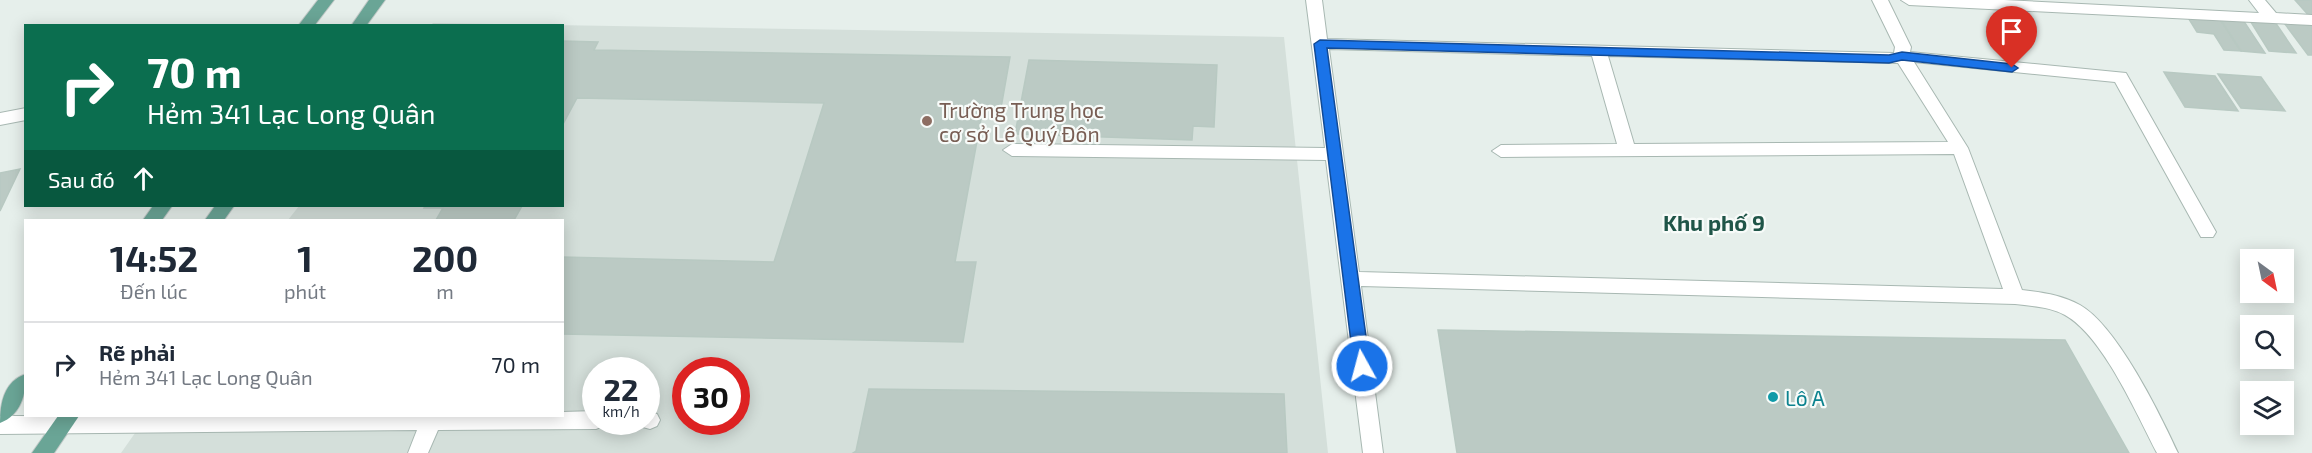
<!DOCTYPE html>
<html lang="vi">
<head>
<meta charset="utf-8">
<style>
	body { margin:0; font-family:"Exo 2",sans-serif; background:#f2f2f3; color:#1f2937; height:100vh; display:flex; flex-direction:column; font-size:22px; white-space:nowrap }
	* { box-sizing:border-box; margin:0 }
	p { font-size:20px; color:#747a83 }
	.icon { flex:none; width:33px; height:33px; fill:none; stroke:currentColor; stroke-width:2; stroke-linecap:round; stroke-linejoin:round }
	.map { position:relative; flex:1; overflow:hidden }
	.drawer { position:absolute; left:24px; top:219px; width:540px; height:198px; display:flex; flex-direction:column; background:#fff; border-radius:0px; box-shadow:0 3px 15px #0003 }
	.drawer>* { flex:none }
	.hud { position:absolute; left:24px; top:24px; width:540px; height:183px; border-radius:0px; box-shadow:0 3px 15px #0003; background:#0b6e4f; color:#fff; overflow:hidden }
	.needle { width:39px; rotate:147deg }
	.tools { position:absolute; left:2240px; top:249px; display:grid; gap:12px }
	.tools a { display:grid; place-items:center; width:54px; height:54px; border-radius:0px; background:#fff; box-shadow:0 3px 15px #0003; font-size:30px }
	.speed { position:absolute; left:582px; top:357px; display:flex; gap:12px; font-size:30px; font-weight:700; text-align:center }
	.speed>* { display:grid; place-content:center; width:78px; height:78px; border-radius:50%; background:#fff; box-shadow:0 3px 15px #0003; line-height:1 }
	.speed small { font-size:15px; font-weight:400 }
	.speed .limit { border:9px solid #d22; background:#fff; color:#111 }
	.pin { position:absolute; display:grid; place-items:center; width:51px; height:51px; color:#fff; margin:-62px -26px; border-radius:50% 50% 50% 0; rotate:-45deg; box-shadow:0 0 6px #0007 }
	.pin .icon { rotate:45deg }
	.me { position:absolute; width:66px; margin:-33px; rotate:353deg; stroke-linejoin:round; filter:drop-shadow(0 0 4px #0008) }
	.turn { display:flex; align-items:center; gap:21px; height:126px; padding:0 24px; font-size:27px }
	.turn .icon { width:78px; height:78px; stroke-width:2.5 }
	.turn b { display:block; font-size:42px; line-height:51px }
	.then { display:flex; align-items:center; height:57px; padding:0 24px; background:#0003; gap:12px; font-size:22px }
	.eta { display:flex; justify-content:space-evenly; align-items:center; height:102px; text-align:center }
	.eta b { font-size:36px; font-weight:700; line-height:42px }
	ul { padding:0; list-style:none }
	li { display:flex; align-items:center; gap:18px; height:84px; padding:0 24px; border-top:2px solid #e0e1e3 }
	li div { flex:1 }
	li b { display:block; font-size:22px }
	li em { font-style:normal }
	.map>svg:first-child { display:block }
	.built { fill:#d4dfda; fill-rule:evenodd }
	.building { fill:#bbcac4; stroke:#b8c9c2; stroke-width:1.5 }
	.lines { fill:none; stroke-linecap:round; stroke-linejoin:round }
	.minor-casing { stroke:#a8b8b2; stroke-width:2 }
	.major-casing { stroke:#c2cac8; stroke-width:2 }
	.minor { fill:#fff; fill-rule:evenodd }
	.major { fill:#6aa596; fill-rule:evenodd }
	.route { fill:#1a73e8; stroke:#114b97; stroke-width:1.5 }
	.education-dot { fill:#8d6e63; stroke:#f7fbf9; stroke-width:2 }
	.culture-dot { fill:#0f9aa8; stroke:#f7fbf9; stroke-width:2 }
	.labels { text-anchor:middle; dominant-baseline:central; stroke-width:4.5; stroke-linejoin:round; paint-order:stroke }
	.education-label { font-size:21px; fill:#785e54; stroke:#f7fbf9; text-anchor:start }
	.culture-label { font-size:21px; fill:#0d838f; stroke:#f7fbf9; text-anchor:start }
	.neighbourhood-label { font-size:22px; font-weight:bold; fill:#1f5548; stroke:#f7fbf9 }
</style>
</head>
<body>
<div class="map">
<svg width="2312" height="453" viewBox="0 0 2312 453">
	<rect width="100%" height="100%" fill="#e6efeb"/>
	<!-- built -->
	<path class="built" d="M433,23L1284,37L1328,453H121L147,416H562V220H288L299,206H562V26L431,25ZM596,370H646V422H596ZM686,370H736V422H686Z"/>
	<!-- building -->
	<g class="building">
		<polygon points="2295,0 2312,0 2312,18 2311,18"/>
		<polygon points="2187,16 2220,19 2241,51 2224,50 2214,34 2197,32"/>
		<polygon points="2220,19 2243,20 2265,53 2241,51"/>
		<polygon points="2249,19 2275,22 2296,53 2269,51"/>
		<polygon points="2282,20 2312,22 2312,55 2308,55"/>
		<polygon points="562,41 598,42 594,50 1010,57 1001,108 983,108 955,262 976,262 963,342 562,334 562,257 774,262 824,103 577,98 562,126"/>
		<polygon points="1029,60 1217,65 1214,127 1193,126 1192,140 1015,134"/>
		<polygon points="2164,72 2215,76 2238,111 2185,107"/>
		<polygon points="2218,74 2261,77 2285,111 2241,108"/>
		<polygon points="20,169 0,211 0,173"/>
		<polygon points="425,206 522,206 514,220 436,220 443,208 424,208"/>
		<polygon points="1438,330 2065,340 2129,453 1457,453"/>
		<polygon points="869,389 1284,394 1287,453 853,453 856,451"/>
	</g>
	<g class="lines">
		<!-- minor casing -->
		<g class="minor-casing">
			<g id="minor">
				<path d="M1306,0H1322L1327,39L1894,53L1895,47L1872,0H1888L1911,47L1910,52L2126,73L2216,232L2213,237H2201L2115,82L1914,62L1968,148L2022,290C2041,292 2062,295 2080,305C2117,326 2160,414 2178,453H2157C2137,415 2103,336 2065,315C2050,307 2032,306 2015,304L1361,286L1383,453H1363L1326,160L1012,156L1003,150L1012,144L1325,148ZM1329,49L1592,56L1617,144L1501,145L1492,151L1501,157L1954,154L2003,289L1359,272ZM1608,56L1898,63L1948,142L1634,144Z"/>
				<polygon points="1901,0 2004,0 2259,13 2249,0 2265,0 2276,13 2312,15 2312,25 1909,5"/>
				<polygon points="26,108 26,120 0,125 0,113"/>
				<polygon points="596,411 596,422 606,422 603,426 596,429 438,430 428,453 408,453 417,430 0,434 0,416 562,416 562,412"/>
				<polygon points="646,411 657,414 660,420 657,426 650,429 639,426 636,422 646,422"/>
			</g>
		</g>
		<!-- major casing -->
		<g class="major-casing">
			<g id="major">
				<polygon points="318,0 334,0 314,26 298,26"/>
				<polygon points="369,0 385,0 366,26 351,26"/>
				<polygon points="153,206 172,206 162,220 143,220"/>
				<polygon points="215,206 234,206 224,220 205,220"/>
				<path d="M26,374C26,394 21,415 0,423C0,403 4,381 26,374Z"/>
				<polygon points="58,416 79,416 54,453 32,453"/>
			</g>
		</g>
		<!-- minor -->
		<use href="#minor" class="minor"/>
		<!-- major -->
		<use href="#major" class="major"/>
	</g>
	<!-- route -->
	<polygon class="route" points="1320,40 1889,55 1902,52 2012,64 2018,68 2012,72 1902,60 1889,63 1327,48 1370,366 1362,372 1354,366 1314,44"/>
	<!-- markers -->
	<circle class="education-dot" cx="927" cy="121" r="6"/>
	<circle class="culture-dot" cx="1773" cy="397" r="6"/>
	<g class="labels">
		<!-- education labels -->
		<g class="education-label">
			<text x="939" y="109">Trường Trung học<tspan x="939" dy="24">cơ sở Lê Quý Đôn</tspan></text>
		</g>
		<!-- culture labels -->
		<g class="culture-label">
			<text x="1785" y="397">Lô A</text>
		</g>
		<!-- neighbourhood labels -->
		<g class="neighbourhood-label">
			<text x="1714" y="222">Khu phố 9</text>
		</g>
	</g>
</svg>
<div class="tools">
<a><svg class="needle" viewBox="-14 -14 28 28"><path d="M0-13l5 13h-10z" fill="#e53935"/><path d="M0 13l5-13h-10z" fill="#747a83"/></svg></a>
<a><svg class="icon" aria-label="search" viewBox="0 0 24 24"><circle cx="10" cy="10" r="6"/><path d="M15 15l6 6"/></svg></a>
<a><svg class="icon" aria-label="layers" viewBox="0 0 24 24"><path d="M12 4l9 5-9 5-9-5zM3 14l9 5 9-5"/></svg></a>
</div>
<div class="speed"><div>22<small>km/h</small></div><div class="limit">30</div></div>
<div class="pin" style="left:2012px;top:68px;background:#d93025"><svg class="icon" aria-label="arrive" viewBox="0 0 24 24"><path d="M6 21V4h12l-3 4 3 4H6"/></svg></div>
<svg class="me" style="left:1362px;top:366px" viewBox="-20 -20 40 40"><circle r="17" fill="#1a73e8" stroke="#fff" stroke-width="3"/><path d="M0-11L8 9 0 5-8 9z" fill="#fff"/></svg>
<div class="hud">
<div class="turn"><svg class="icon" aria-label="right" viewBox="0 0 24 24"><path d="M7 20v-9h11M14 6l5 5-5 5"/></svg><div><b>70 m</b>Hẻm 341 Lạc Long Quân</div></div>
<div class="then">Sau đó<svg class="icon" aria-label="ahead" viewBox="0 0 24 24"><path d="M12 20V5M6 11l6-6 6 6"/></svg></div>
</div>
<section class="drawer">
<div class="eta">
<div><b>14:52</b><p>Đến lúc</p></div>
<div><b>1</b><p>phút</p></div>
<div><b>200</b><p>m</p></div>
</div>
<ul>
<li><svg class="icon" aria-label="right" viewBox="0 0 24 24"><path d="M7 20v-9h11M14 6l5 5-5 5"/></svg><div><b>Rẽ phải</b><p>Hẻm 341 Lạc Long Quân</p></div><em>70 m</em></li>
</ul>
</section>
</div>
</body>
</html>
